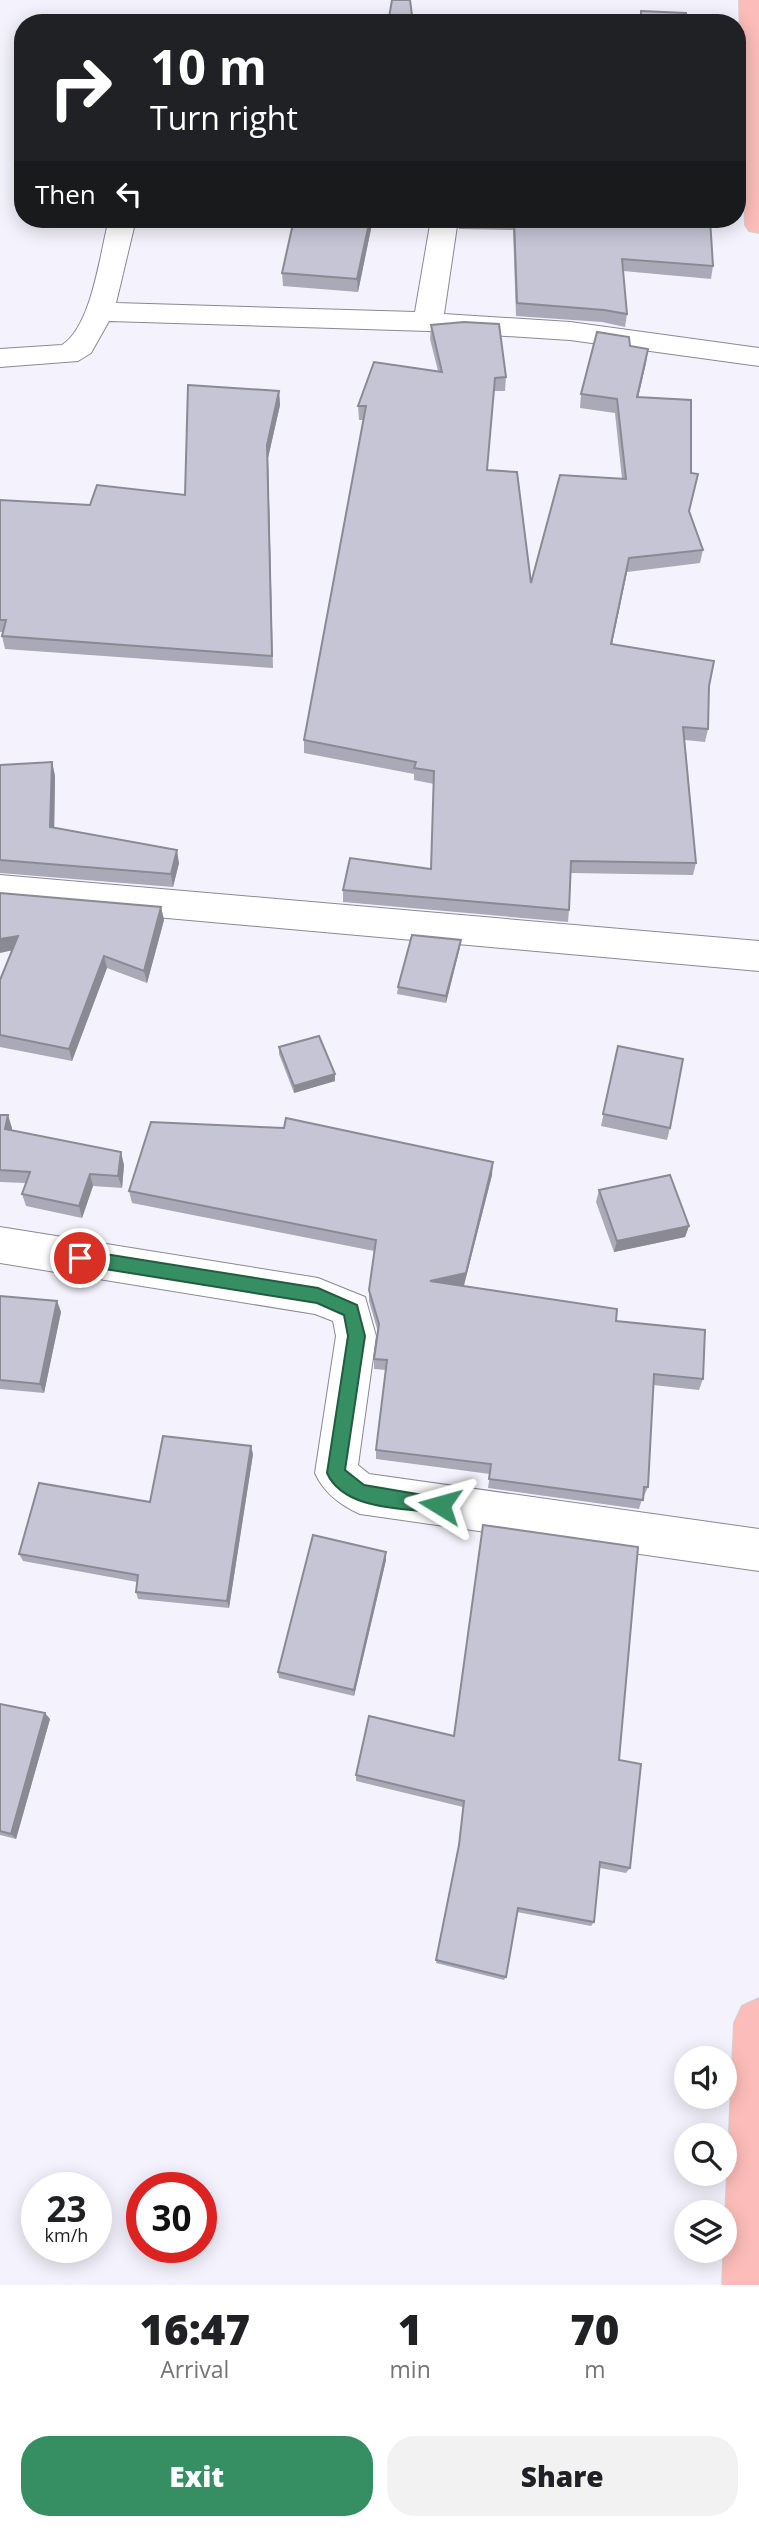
<!DOCTYPE html>
<html lang="en">
<head>
<meta charset="utf-8">
<style>
	body { margin:0; font-family:"Open Sans",sans-serif; background:#f2f2f2; color:#202124; height:100vh; display:flex; flex-direction:column; font-size:26px; white-space:nowrap }
	* { box-sizing:border-box; margin:0 }
	p { font-size:23px; color:#757577 }
	.icon { flex:none; width:38px; height:38px; fill:none; stroke:currentColor; stroke-width:2; stroke-linecap:round; stroke-linejoin:round }
	.map { position:relative; height:2285px; overflow:hidden }
	.drawer { display:flex; flex-direction:column; background:#fff; flex:1 }
	.drawer>* { flex:none }
	.top-card { position:absolute; left:14px; top:14px; width:732px; height:214px; border-radius:28px; box-shadow:0 4px 18px #0003; background:#202124; color:#fff; overflow:hidden }
	.controls { position:absolute; left:674px; top:2046px; display:grid; gap:14px }
	.controls a { display:grid; place-items:center; width:63px; height:63px; border-radius:50%; background:#fff; box-shadow:0 4px 18px #0003; font-size:35px }
	.speed { position:absolute; left:21px; top:2172px; display:flex; gap:14px; font-size:35px; font-weight:700; text-align:center }
	.speed>* { display:grid; place-content:center; width:91px; height:91px; border-radius:50%; background:#fff; box-shadow:0 4px 18px #0003; line-height:1 }
	.speed small { font-size:18px; font-weight:400 }
	.speed .limit { border:10px solid #d22; background:#fff; color:#111 }
	.pin { position:absolute; display:grid; place-items:center; width:60px; height:60px; color:#fff; margin:-30px; border:4px solid #fff; border-radius:50%; box-shadow:0 2px 7px #0007 }
	.me { position:absolute; width:77px; margin:-38px; rotate:278deg; stroke-linejoin:round; filter:drop-shadow(0 0 5px #0008) }
	.turn { display:flex; align-items:center; gap:24px; height:147px; padding:0 21px; font-size:32px }
	.turn .icon { width:91px; height:91px; stroke-width:2.5 }
	.turn b { display:block; font-size:49px; line-height:60px }
	.then { display:flex; align-items:center; height:66px; padding:0 21px; background:#0003; gap:14px; font-size:26px }
	.eta { display:flex; justify-content:space-evenly; align-items:center; height:119px; text-align:center }
	.eta b { font-size:42px; font-weight:800; line-height:49px }
	.action { display:flex; gap:14px; margin-top:auto; padding:14px 21px }
	.action a { flex:1; height:80px; border-radius:28px; background:#368e63; color:#fff; font-size:28px; font-weight:800; line-height:80px; text-align:center }
	.action a+a { background:#f2f2f2; color:#202124 }
	.map>svg:first-child { display:block }
	.lines { fill:none; stroke-linecap:round; stroke-linejoin:round }
	.minor-casing { stroke:#8a8896; stroke-width:2 }
	.highway-casing { stroke:#d2d2d3; stroke-width:2 }
	.minor { fill:#fff; fill-rule:evenodd }
	.highway { fill:#fcbdba; fill-rule:evenodd }
	.wall { fill:#a9a9b7 }
	.shaded-wall { fill:#8a8a95 }
	.building { fill:#c5c5d5; stroke:#8a8a95; stroke-width:2 }
	.route { fill:#368e63; stroke:#235c40; stroke-width:2 }
</style>
</head>
<body>
<div class="map">
<svg width="759" height="2285" viewBox="0 0 759 2285">
	<rect width="100%" height="100%" fill="#f4f3fd"/>
	<g class="lines">
		<!-- minor casing -->
		<g class="minor-casing">
			<g id="minor">
				<path d="M109,219H136L116,303L415,312L431,219H458L444,314L570,322L759,348V366L570,340L428,331L109,321L91,353L78,361L0,367V349L62,345C92,326 100,253 109,219Z"/>
				<polygon points="0,875 759,941 759,971 0,903"/>
				<path d="M0,1227L318,1278L365,1297L376,1336L358,1465L369,1474L759,1529V1571L360,1514C340,1505 324,1493 315,1473L336,1336L333,1321L315,1314L0,1263Z"/>
			</g>
		</g>
		<!-- highway casing -->
		<g class="highway-casing">
			<g id="highway">
				<polygon points="739,0 759,0 759,233 749,231 745,225"/>
				<polygon points="759,1998 759,2285 722,2285 734,2023 742,2006"/>
			</g>
		</g>
		<!-- minor -->
		<use href="#minor" class="minor"/>
		<!-- highway -->
		<use href="#highway" class="highway"/>
	</g>
	<!-- wall -->
	<g class="wall">
		<polygon points="294,219 373,219 358,292 283,286 282,273"/>
		<polygon points="402,219 430,219 427,227 404,226"/>
		<polygon points="458,219 710,219 713,266 711,279 623,271 627,314 625,327 602,322 516,316 513,230 459,229"/>
		<polygon points="431,325 506,377 505,391 494,391 487,470 531,583 622,479 615,413 580,408 581,394 630,346 648,349 646,363 638,397 691,473 695,488 689,512 703,550 700,563 627,572 612,644 709,686 708,729 705,742 685,740 696,863 693,875 571,873 569,910 568,922 343,902 343,890 431,869 434,784 414,780 414,774 304,753 304,740 364,420 359,420 358,406 438,371 430,339"/>
		<polygon points="279,391 280,405 268,458 273,668 5,649 2,636 3,632 0,632 0,500 90,505 185,495"/>
		<polygon points="52,762 55,776 54,828 179,863 173,887 0,873 0,765"/>
		<polygon points="161,907 164,920 147,983 107,968 72,1061 0,1047 0,980 12,950 0,953"/>
		<polygon points="461,940 460,947 446,1003 397,994 398,987"/>
		<polygon points="618,1046 670,1128 667,1140 601,1126"/>
		<polygon points="279,1047 335,1081 294,1093 279,1054"/>
		<polygon points="0,1115 12,1128 12,1130 124,1165 122,1188 93,1186 82,1218 26,1206 22,1194 26,1183 0,1182"/>
		<polygon points="492,1175 464,1285 461,1286 616,1321 703,1379 699,1390 653,1385 648,1487 644,1496 643,1496 639,1509 488,1488 490,1474 376,1459 376,1450 386,1370 374,1369 374,1359 378,1332 369,1301 369,1290 374,1251 132,1203 129,1191"/>
		<polygon points="599,1190 689,1226 685,1237 614,1252 596,1202"/>
		<polygon points="0,1296 57,1301 61,1312 44,1393 0,1389"/>
		<polygon points="253,1454 229,1608 138,1599 136,1592 137,1582 23,1561 19,1554 150,1502"/>
		<polygon points="386,1552 386,1560 354,1696 279,1678 278,1672"/>
		<polygon points="0,1704 50,1719 16,1839 0,1835"/>
		<polygon points="454,1736 619,1760 630,1868 626,1873 600,1868 594,1922 591,1926 517,1912 506,1977 504,1980 436,1963 458,1851 463,1807 356,1781 356,1775"/>
	</g>
	<!-- shaded-wall -->
	<g class="shaded-wall">
		<polygon points="370,219 373,219 358,292 357,279"/>
		<polygon points="648,349 646,363 635,411 637,397"/>
		<polygon points="279,391 280,405 268,458 273,668 267,445"/>
		<polygon points="629,558 627,572 609,657 611,644"/>
		<polygon points="52,762 55,776 54,840 50,827"/>
		<polygon points="177,850 179,863 173,887 171,874"/>
		<polygon points="161,907 164,920 147,983 144,971"/>
		<polygon points="18,936 22,948 0,953 0,939"/>
		<polygon points="461,940 460,947 446,1003 446,996"/>
		<polygon points="104,956 107,968 72,1061 69,1049"/>
		<polygon points="335,1074 335,1081 294,1093 294,1086"/>
		<polygon points="8,1115 12,1128 10,1141 5,1129"/>
		<polygon points="121,1152 124,1165 122,1188 118,1176"/>
		<polygon points="493,1162 492,1175 464,1285 430,1292 430,1281"/>
		<polygon points="90,1174 93,1186 82,1218 79,1206"/>
		<polygon points="689,1226 685,1237 614,1252 617,1241"/>
		<polygon points="57,1301 61,1312 44,1393 40,1384"/>
		<polygon points="251,1446 253,1454 229,1608 227,1601"/>
		<polygon points="386,1552 386,1560 354,1696 354,1690"/>
		<polygon points="45,1713 50,1719 16,1839 11,1834"/>
	</g>
	<!-- building -->
	<g class="building">
		<polygon points="392,0 410,0 413,23 388,23"/>
		<polygon points="641,11 686,13 686,23 547,23 641,20"/>
		<polygon points="294,219 370,219 357,279 282,273"/>
		<polygon points="514,219 710,219 713,266 622,259 627,314 604,310 517,303"/>
		<polygon points="464,322 499,324 506,377 495,378 487,470 517,472 531,583 560,475 626,479 617,399 581,394 597,332 629,337 630,346 648,349 637,397 691,400 691,473 698,474 689,511 703,550 629,558 611,644 714,661 709,686 708,729 683,727 696,863 571,861 569,910 343,890 350,858 431,869 434,771 414,768 416,762 304,740 366,406 358,406 374,362 442,372 431,325"/>
		<polygon points="188,385 279,391 267,445 272,656 2,636 6,620 0,620 0,500 90,505 97,485 185,495"/>
		<polygon points="52,762 50,827 177,850 171,874 0,860 0,765"/>
		<polygon points="0,893 161,907 144,971 104,956 69,1049 0,1035 0,980 18,936 0,939"/>
		<polygon points="412,935 461,940 446,996 398,987"/>
		<polygon points="319,1036 335,1074 294,1086 279,1047"/>
		<polygon points="618,1046 683,1059 670,1128 603,1114"/>
		<polygon points="0,1115 8,1115 5,1129 121,1152 118,1176 90,1174 79,1206 22,1194 30,1172 0,1170"/>
		<polygon points="286,1118 493,1162 466,1273 430,1281 617,1309 616,1321 705,1330 703,1379 654,1374 648,1487 644,1487 643,1500 489,1479 491,1464 376,1450 387,1360 374,1359 379,1324 369,1290 376,1240 129,1191 151,1122 284,1128"/>
		<polygon points="670,1175 689,1226 617,1241 599,1190"/>
		<polygon points="0,1296 57,1301 40,1384 0,1380"/>
		<polygon points="163,1436 251,1446 227,1601 136,1592 138,1575 19,1554 39,1483 150,1502"/>
		<polygon points="483,1525 638,1547 619,1760 641,1764 630,1868 600,1862 594,1922 518,1908 506,1977 436,1960 459,1845 464,1801 356,1775 369,1716 454,1736"/>
		<polygon points="313,1535 386,1552 354,1690 278,1672"/>
		<polygon points="0,1704 45,1713 11,1834 0,1831"/>
	</g>
	<!-- route -->
	<path class="route" d="M80,1250L318,1288L357,1305L365,1336L345,1470L364,1485L446,1499L448,1505L446,1511L440,1513C405,1508 344,1511 327,1473L348,1336L344,1315L317,1303L80,1265L71,1258Z"/>
</svg>
<div class="controls">
<a><svg class="icon" aria-label="sound" viewBox="0 0 24 24"><path d="M4 9h4l5-4v14l-5-4H4zM17 9q2 3 0 6"/></svg></a>
<a><svg class="icon" aria-label="search" viewBox="0 0 24 24"><circle cx="10" cy="10" r="6"/><path d="M15 15l6 6"/></svg></a>
<a><svg class="icon" aria-label="layers" viewBox="0 0 24 24"><path d="M12 4l9 5-9 5-9-5zM3 14l9 5 9-5"/></svg></a>
</div>
<div class="speed"><div>23<small>km/h</small></div><div class="limit">30</div></div>
<div class="pin" style="left:80px;top:1258px;background:#d93025"><svg class="icon" aria-label="arrive" viewBox="0 0 24 24"><path d="M6 21V4h12l-3 4 3 4H6"/></svg></div>
<svg class="me" style="left:440px;top:1505px" viewBox="-20 -20 40 40"><path d="M0-17L14 15 0 8-14 15z" fill="#368e63" stroke="#fff" stroke-width="4"/></svg>
<div class="top-card">
<div class="turn"><svg class="icon" aria-label="right" viewBox="0 0 24 24"><path d="M7 20v-9h11M14 6l5 5-5 5"/></svg><div><b>10 m</b>Turn right</div></div>
<div class="then">Then<svg class="icon" aria-label="left" viewBox="0 0 24 24"><path d="M17 20v-9H6M10 6l-5 5 5 5"/></svg></div>
</div>
</div>
<section class="drawer">
<div class="eta">
<div><b>16:47</b><p>Arrival</p></div>
<div><b>1</b><p>min</p></div>
<div><b>70</b><p>m</p></div>
</div>
<div class="action"><a>Exit</a><a>Share</a></div>
</section>
</body>
</html>
